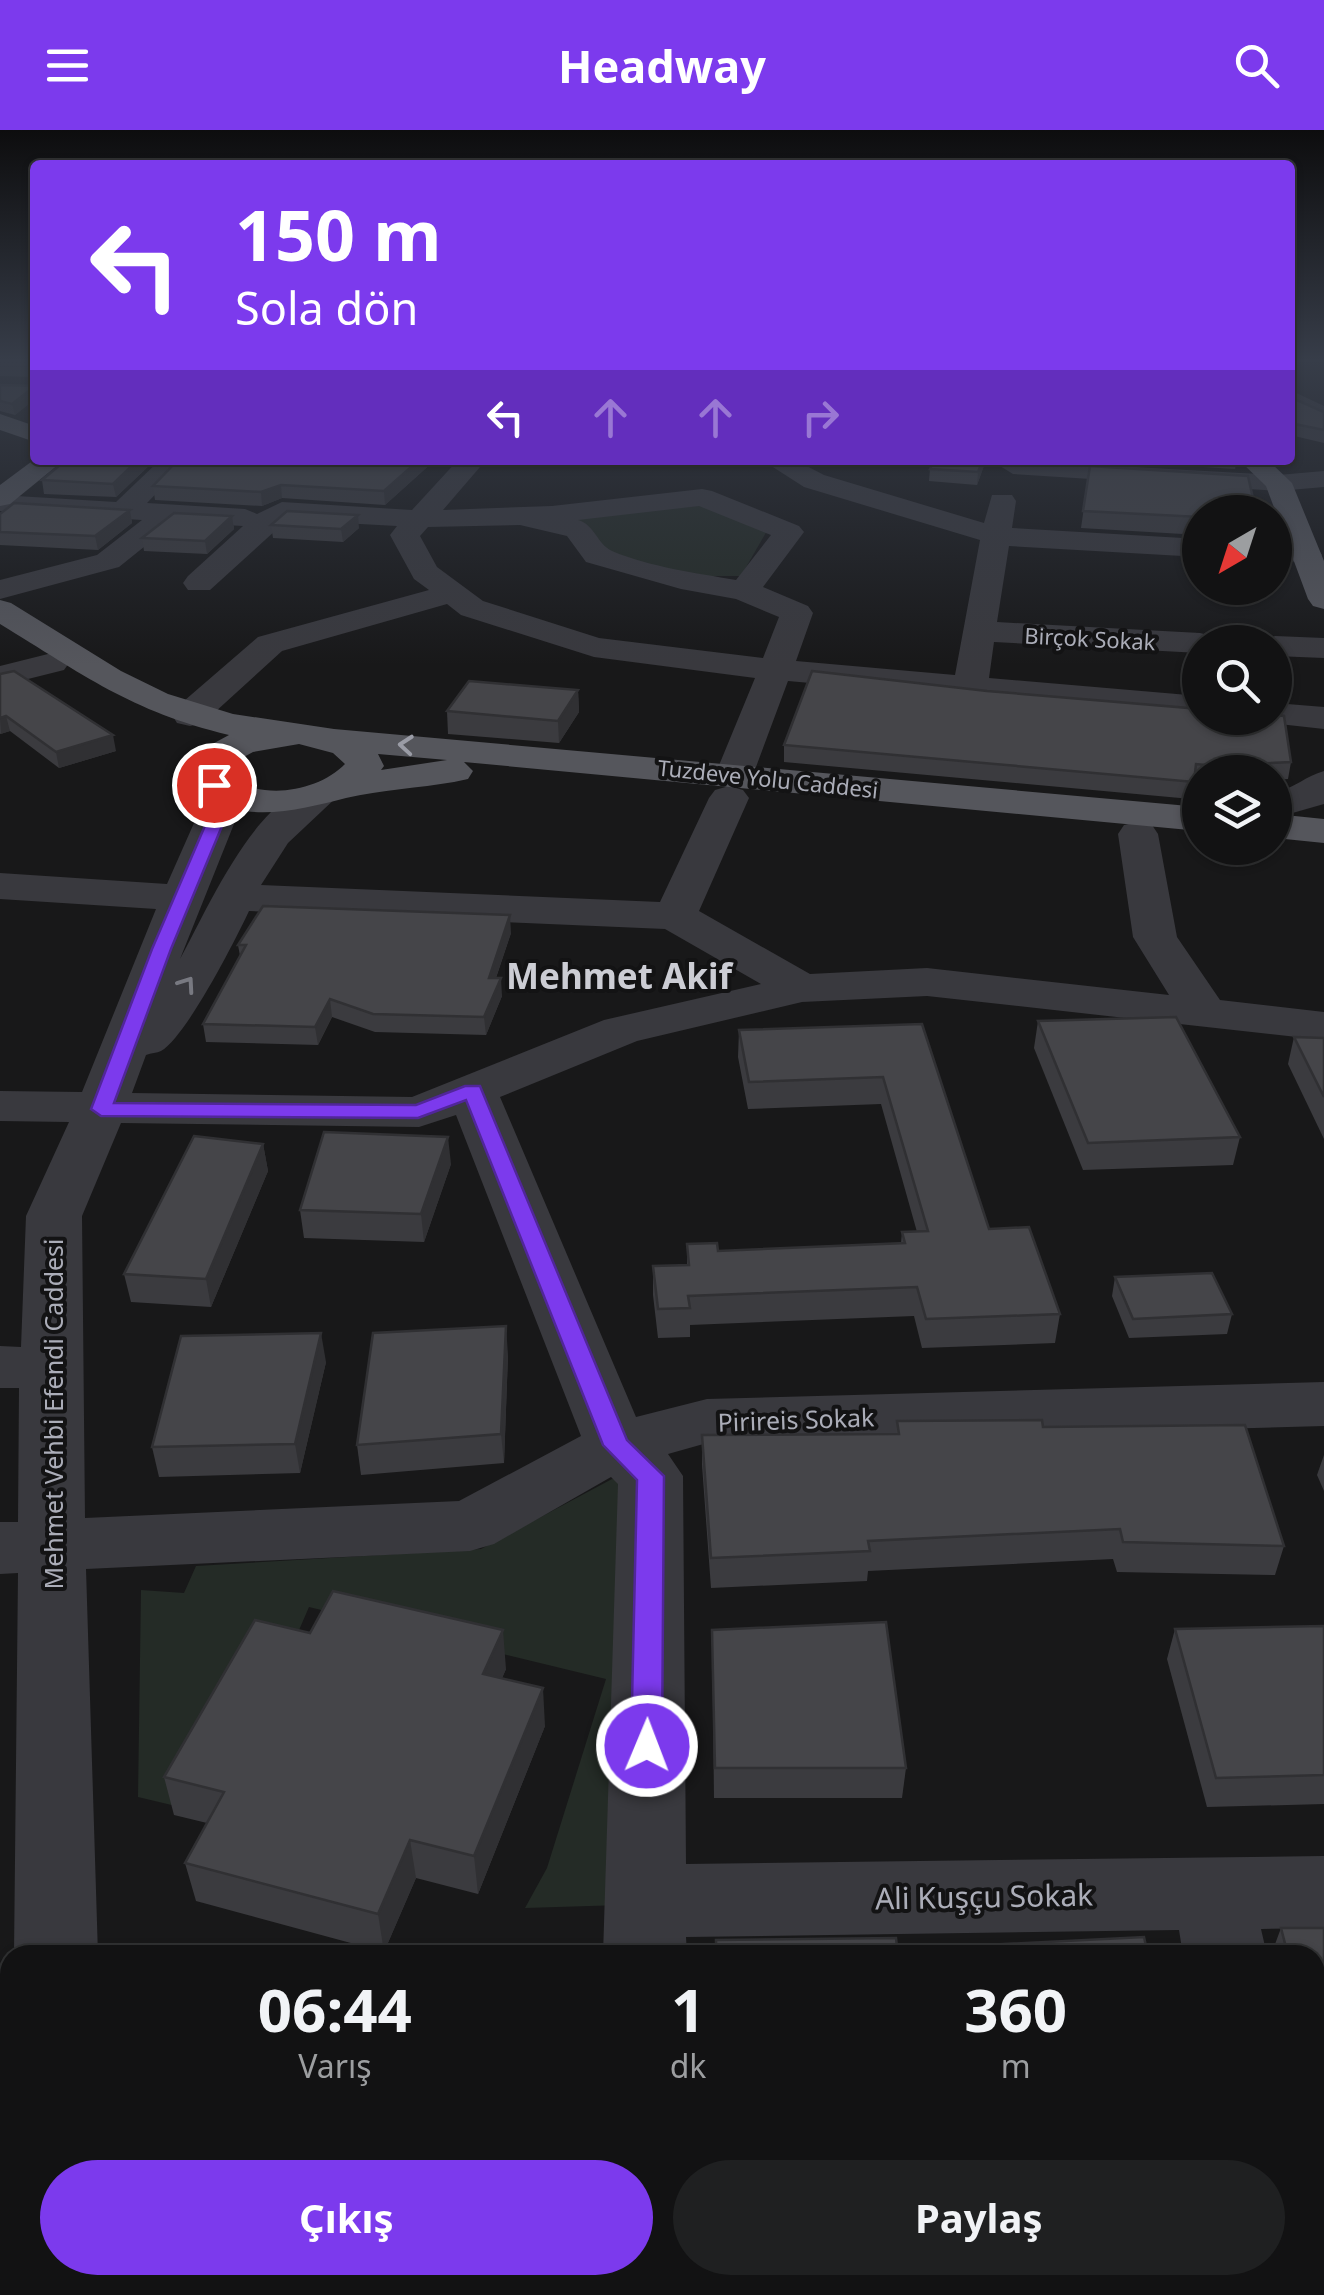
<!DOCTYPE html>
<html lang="tr">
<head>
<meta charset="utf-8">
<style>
	body { margin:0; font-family:"Noto Sans",sans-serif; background:#1f2021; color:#f1f3f6; height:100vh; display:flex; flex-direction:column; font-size:38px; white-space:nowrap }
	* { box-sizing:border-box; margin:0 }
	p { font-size:32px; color:#9c9ea0 }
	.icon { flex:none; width:55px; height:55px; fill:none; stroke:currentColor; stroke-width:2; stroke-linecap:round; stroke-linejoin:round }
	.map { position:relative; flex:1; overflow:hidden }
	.details { position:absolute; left:0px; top:1815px; width:1325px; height:350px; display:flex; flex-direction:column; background:#121213; border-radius:30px 30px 0 0; box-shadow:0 2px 8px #0004,0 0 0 2px #313233 }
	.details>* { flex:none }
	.top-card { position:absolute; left:30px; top:30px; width:1265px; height:305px; border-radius:10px; box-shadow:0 2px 8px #0004,0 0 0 2px #313233; background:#7c3aed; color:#fff; overflow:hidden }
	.needle { width:65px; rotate:219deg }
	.fabs { position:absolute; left:1182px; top:365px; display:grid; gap:20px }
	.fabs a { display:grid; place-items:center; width:110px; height:110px; border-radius:50%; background:#121213; box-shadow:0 2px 8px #0004,0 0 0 2px #313233; font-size:50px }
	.pin { position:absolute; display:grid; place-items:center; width:85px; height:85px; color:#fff; margin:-42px; border:5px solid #fff; border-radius:50%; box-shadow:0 2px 10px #0007 }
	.me { position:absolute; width:110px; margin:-55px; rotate:1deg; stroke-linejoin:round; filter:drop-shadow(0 0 8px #0008) }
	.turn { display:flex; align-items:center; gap:35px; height:210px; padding:0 40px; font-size:45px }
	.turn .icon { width:130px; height:130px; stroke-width:2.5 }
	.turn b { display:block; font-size:70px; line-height:85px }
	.lanes { display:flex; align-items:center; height:95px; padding:0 40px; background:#0003; justify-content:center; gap:50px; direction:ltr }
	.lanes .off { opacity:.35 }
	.eta { display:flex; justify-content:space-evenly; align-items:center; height:170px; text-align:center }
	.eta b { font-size:60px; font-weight:700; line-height:70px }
	.button { display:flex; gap:20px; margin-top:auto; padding:20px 40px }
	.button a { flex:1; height:115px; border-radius:60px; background:#7c3aed; color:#fff; font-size:40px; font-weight:700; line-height:115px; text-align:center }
	.button a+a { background:#1f2021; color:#f1f3f6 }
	header { display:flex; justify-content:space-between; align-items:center; height:130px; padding:0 40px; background:#7c3aed; color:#fff; font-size:45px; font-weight:700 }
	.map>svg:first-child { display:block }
	.green { fill:#242b26 }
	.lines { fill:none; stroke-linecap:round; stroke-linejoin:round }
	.minor { fill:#39393e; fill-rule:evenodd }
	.major { fill:#55565c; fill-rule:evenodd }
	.wall { fill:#3b3b3f }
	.shaded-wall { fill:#303033 }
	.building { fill:#454549; stroke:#303033; stroke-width:2.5 }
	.oneway { stroke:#9a9ca6 }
	.oneway2 { stroke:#787981 }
	.route { fill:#7c3aed; stroke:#51269a; stroke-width:2.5 }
	.labels { text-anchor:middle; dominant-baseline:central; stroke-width:8; stroke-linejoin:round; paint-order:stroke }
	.far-street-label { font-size:22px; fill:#abadb8; stroke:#131314 }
	.street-label { font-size:25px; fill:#abadb8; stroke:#131314 }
	.near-street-label { font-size:30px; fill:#abadb8; stroke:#131314 }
	.district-label { font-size:35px; font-weight:bold; fill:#cccdd4; stroke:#131314 }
</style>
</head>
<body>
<header><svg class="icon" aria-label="menu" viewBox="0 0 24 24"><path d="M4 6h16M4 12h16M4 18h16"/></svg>Headway<svg class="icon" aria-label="search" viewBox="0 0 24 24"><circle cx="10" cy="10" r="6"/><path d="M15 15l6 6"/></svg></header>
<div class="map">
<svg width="1324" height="2165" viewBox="0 0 1324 2165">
	<rect width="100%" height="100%" fill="#181819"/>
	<!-- green -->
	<g class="green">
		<polygon points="699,373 768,399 741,446 677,446 604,422 561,387"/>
		<polygon points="612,1349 631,1353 622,1775 525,1778 547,1738 606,1549 309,1477 280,1544 201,1682 138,1667 141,1460 184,1463 196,1436 481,1419"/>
	</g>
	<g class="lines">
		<!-- minor -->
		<g class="minor">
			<polygon points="1290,260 1324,276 1324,293 1290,277"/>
			<path d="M160,330H188L147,373L245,379L257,384L282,372L412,380L458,330H486L443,380L552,376L702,359L712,361L799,396L804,402L763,457L808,476L813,483L796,531L955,545L980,410L804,357L762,330H795L824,345L984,393L992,365H1012L1016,371L1012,398L1200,409V427L1009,416L997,492L1200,503L1212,506L1216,512H1200V523L994,512L989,548L1200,566L1201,588L788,551L753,645L748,653L734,657L720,653L715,645L755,548L594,527L461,485L447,474L282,521L203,593L190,596L177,593L172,585L177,577L258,507L429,460L414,449L390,405L397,396L287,390L210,460H188L183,453L188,446L243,396L175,392L119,437L0,469V450L97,425L142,390L0,381V365L116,372ZM699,376L771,405L736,450C696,443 650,437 612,421C597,414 595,395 578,390ZM520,395L567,406L586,432L681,459L736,469L779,487L763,528L599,508L483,471L437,437L420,406L428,397Z"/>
			<polygon points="1005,330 1278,345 1324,341 1324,357 1278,361 1013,344 1000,336"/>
			<polygon points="1275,414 1318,419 1322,425 1318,431 1275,432"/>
			<polygon points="1275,506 1324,508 1324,528 1275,526 1275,512 1261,512"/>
			<polygon points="52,523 64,526 69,533 64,540 0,556 0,536"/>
			<polygon points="1275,573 1324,577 1324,599 1262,592 1259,588 1275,588"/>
			<path d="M1324,641V674L1275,688V663C1296,657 1306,646 1324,641Z"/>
			<path d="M214,643L228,647L233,655L238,684L180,829C206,783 266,640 333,657L339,665L288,713L261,755L660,772L709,668L715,660L729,656L743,660L749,668L699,781L810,844L927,838L1169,865L1133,807L1118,704L1124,695L1138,692L1152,695L1158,704L1177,807L1220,870L1324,882V910L927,866L802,872L637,911L500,967L636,1287L707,1269L1324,1252V1296L707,1313L668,1324L683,1346L686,1734L1324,1726V1798L1261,1799L1267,1825H1183L1179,1800L686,1807L687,1825H603L618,1354L611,1347L494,1414L470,1421L86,1439L98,1825H14L18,1443L0,1444V1392H18L19,1258H0V1216L21,1217L26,1086L69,992L0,991V961L82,962L156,779L0,769V743L167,754L198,684L195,655L200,647ZM249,781L665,799L761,854L604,890L412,967L132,963L146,925C151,923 157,923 161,921C186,907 236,809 249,781ZM456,985L581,1306L459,1371L85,1388L82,1086L121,993L419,997Z"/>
			<polygon points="1315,2114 1324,2118 1324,2165 1253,2165 1251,2155 1315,2155"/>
			<rect x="22" y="2155" width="96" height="10"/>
			<rect x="603" y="2155" width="96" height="10"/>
		</g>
		<!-- major -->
		<g class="major">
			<polygon points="0,284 35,296 35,312 0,300"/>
			<polygon points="35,329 64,330 10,374 0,376 0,355"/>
			<polygon points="1239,330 1268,330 1292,353 1324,431 1324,479 1313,476 1308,469 1266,356"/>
			<path d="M0,470L11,473L121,541L168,564L233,584L334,599L1200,677V701L464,632L473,641L468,649L454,652C419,658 381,660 346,668C295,681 225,700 189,647L205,618L229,605C130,581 84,545 0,494ZM299,614L333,623L345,634C318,662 258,672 228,644L231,634L253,622ZM378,624L447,630L381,640L384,636Z"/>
			<polygon points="1275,684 1324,689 1324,713 1275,708"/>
		</g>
	</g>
	<!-- wall -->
	<g class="wall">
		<polygon points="0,232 35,232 35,247 0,246"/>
		<polygon points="0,255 35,256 35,269 15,285 0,281"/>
		<polygon points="1290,267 1324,282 1324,313 1290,305"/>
		<polygon points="66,330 155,330 116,367 44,364 42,350"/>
		<polygon points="178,330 435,330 385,375 282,368 262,376 155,370 153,356"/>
		<polygon points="986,330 977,355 929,351 930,339"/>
		<polygon points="1091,330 1237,330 1235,339"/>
		<polygon points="1090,336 1200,382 1200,405 1081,398"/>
		<polygon points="130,380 132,393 98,420 0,415 0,384"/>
		<polygon points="232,386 234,399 207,424 144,421 142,408"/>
		<polygon points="271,395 359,398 343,412 273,408"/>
		<polygon points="0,544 116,621 59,638 10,601 0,604"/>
		<polygon points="578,560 579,582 559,613 448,604 447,581"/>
		<polygon points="784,615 1291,632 1288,649 1275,650 1275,642 1200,642 1200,651 1194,651 1191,669 784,632"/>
		<polygon points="511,803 496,848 502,866 486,905 375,902 332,887 318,915 206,912 203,894 240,826 238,815"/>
		<polygon points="1038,891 1240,1007 1233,1035 1083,1040 1034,918"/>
		<polygon points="922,894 989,1099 1060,1184 1055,1213 922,1218 914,1186 690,1195 690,1207 658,1208 653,1165 653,1136 687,1135 687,1114 718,1121 901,1113 902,1102 917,1102 881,974 748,979 738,927 739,900"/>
		<polygon points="1294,907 1324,908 1324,1009 1288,934"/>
		<polygon points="263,1014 268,1041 211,1177 131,1172 124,1144"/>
		<polygon points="451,1034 424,1112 304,1108 300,1080"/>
		<polygon points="1115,1147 1232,1184 1227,1204 1129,1208 1112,1166"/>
		<polygon points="508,1225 504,1333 361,1345 357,1315"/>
		<polygon points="326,1232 300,1343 159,1347 152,1317"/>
		<polygon points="897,1291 1043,1297 1284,1416 1275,1445 1117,1442 1113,1429 868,1441 867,1451 711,1458 702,1335 702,1305 896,1304"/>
		<polygon points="1324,1325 1324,1361 1317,1345"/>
		<polygon points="1324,1496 1324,1674 1207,1677 1167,1529 1175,1499"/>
		<polygon points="712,1500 906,1638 902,1668 714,1668"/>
		<polygon points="310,1503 506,1539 502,1548 545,1596 478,1764 416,1748 384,1822 196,1771 185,1733 207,1693 174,1685 164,1647"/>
		<polygon points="1281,1798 1324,1798 1324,2016 1320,2016 1315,1998 1315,1825 1271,1825"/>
	</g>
	<!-- shaded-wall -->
	<g class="shaded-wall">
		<polygon points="35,256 35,269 15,285 12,274"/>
		<polygon points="138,330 155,330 116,367 113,354"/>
		<polygon points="419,330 435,330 385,375 384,361"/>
		<polygon points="983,330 986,330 977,355 978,342"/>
		<polygon points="281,355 282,368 262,376 261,362"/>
		<polygon points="130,380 132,393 98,420 95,406"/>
		<polygon points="358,385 359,398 343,412 341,399"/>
		<polygon points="232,386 234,399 207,424 205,411"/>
		<polygon points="578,560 579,582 559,613 558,591"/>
		<polygon points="6,586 10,601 1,604 0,588"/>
		<polygon points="113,605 116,621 59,638 56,622"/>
		<polygon points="510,785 511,803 490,865 489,848"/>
		<polygon points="501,848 502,866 486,905 484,887"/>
		<polygon points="330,869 332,887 318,915 315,897"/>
		<polygon points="448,1007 451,1034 424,1112 421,1084"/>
		<polygon points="263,1014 268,1041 211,1177 206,1149"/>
		<polygon points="506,1196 508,1225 504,1333 501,1304"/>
		<polygon points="321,1203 326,1232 300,1343 295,1314"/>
		<polygon points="503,1500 506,1539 487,1582 483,1544"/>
		<polygon points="543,1558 545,1596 478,1764 474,1726"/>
		<polygon points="410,1710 416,1748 384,1822 378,1784"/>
		<polygon points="480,2155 485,2155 484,2165 479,2165"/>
	</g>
	<!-- building -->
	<g class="building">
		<rect x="0" y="232" width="35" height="4"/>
		<polygon points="0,255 35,256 12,274 0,271"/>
		<polygon points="1290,267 1324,282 1324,300 1290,293"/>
		<polygon points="66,330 138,330 113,354 42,350"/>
		<polygon points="178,330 419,330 384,361 281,355 261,362 153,356"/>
		<polygon points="934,330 983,330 978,342 930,339"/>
		<polygon points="1090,336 1248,346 1256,382 1200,382 1200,387 1083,381"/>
		<polygon points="14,373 130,380 95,406 0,402 0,384"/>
		<polygon points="287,381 358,385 341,399 271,395"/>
		<polygon points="174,383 232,386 205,411 142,408"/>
		<polygon points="14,541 113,605 56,622 6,586 0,588 0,544"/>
		<polygon points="812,541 987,561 1200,579 1200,588 1275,588 1275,585 1284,586 1291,632 1251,634 1251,639 1196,634 1194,652 784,615"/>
		<polygon points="469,551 578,560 558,591 447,581"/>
		<polygon points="263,776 510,785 489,848 501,848 484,887 373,884 330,869 315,897 203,894 246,815 238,815"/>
		<polygon points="1176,887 1240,1007 1088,1013 1038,891"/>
		<polygon points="922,894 989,1099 1029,1097 1060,1184 926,1189 917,1157 688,1166 690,1178 658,1179 653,1136 689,1135 687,1114 717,1113 718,1121 905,1113 902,1102 928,1101 883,947 749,952 739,900"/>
		<polygon points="1294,907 1324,908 1324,967"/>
		<polygon points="324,1002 448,1007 421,1084 300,1080"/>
		<polygon points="194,1006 263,1014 206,1149 124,1144"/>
		<polygon points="1212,1143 1232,1184 1133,1189 1115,1147"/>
		<polygon points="506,1196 501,1304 357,1315 373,1203"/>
		<polygon points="321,1203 295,1314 152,1317 181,1206"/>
		<polygon points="1042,1290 1043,1297 1245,1295 1284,1416 1123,1412 1120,1399 868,1411 870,1421 711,1428 702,1305 899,1304 897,1291"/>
		<polygon points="333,1461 503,1500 483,1544 543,1558 474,1726 410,1710 378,1784 185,1733 224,1662 164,1647 255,1490 310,1503"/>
		<polygon points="886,1492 906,1638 715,1638 712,1500"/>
		<polygon points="1324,1496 1324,1645 1216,1648 1175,1499"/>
		<polygon points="1281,1798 1324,1798 1324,1957 1315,1923 1315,1825 1288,1825"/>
		<polygon points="1144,1807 1148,1825 967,1825 966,1816"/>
		<polygon points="896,1808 898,1825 716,1825 716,1810"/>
		<polygon points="238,2155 480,2155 479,2165 236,2165"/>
	</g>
	<!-- one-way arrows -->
	<defs><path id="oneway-chevron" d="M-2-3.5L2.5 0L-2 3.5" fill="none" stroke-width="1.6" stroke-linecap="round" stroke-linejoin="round" transform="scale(2.5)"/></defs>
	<use class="oneway" href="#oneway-chevron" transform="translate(406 615) rotate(-175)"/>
	<use class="oneway2" href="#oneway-chevron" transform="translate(187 854) rotate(-55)"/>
	<!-- sky -->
	<linearGradient id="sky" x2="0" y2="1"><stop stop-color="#0d0d0e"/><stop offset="0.43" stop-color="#373d49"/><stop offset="1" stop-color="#373d49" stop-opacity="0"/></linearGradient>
	<rect width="1324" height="535" fill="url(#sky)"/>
	<!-- route -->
	<polygon class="route" points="214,650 222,655 227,684 171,819 114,973 416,975 465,956 480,956 627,1310 664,1346 662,1616 658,1626 647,1630 636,1626 631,1616 637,1350 603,1315 466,970 418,988 101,986 91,979 152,819 210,684 206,655"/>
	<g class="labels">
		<!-- far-street labels -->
		<g class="far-street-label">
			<text transform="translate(1090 508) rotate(3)">Birçok Sokak</text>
			<text transform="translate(768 648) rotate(6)">Tuzdeve Yolu Caddesi</text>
		</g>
		<!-- street labels -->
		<g class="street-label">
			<text transform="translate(53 1284) rotate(-90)">Mehmet Vehbi Efendi Caddesi</text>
			<text transform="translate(796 1289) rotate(-2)">Pirireis Sokak</text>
		</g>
		<!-- near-street labels -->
		<g class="near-street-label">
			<text transform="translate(984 1766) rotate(-1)">Ali Kuşçu Sokak</text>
		</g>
		<!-- district labels -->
		<g class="district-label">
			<text x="619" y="845">Mehmet Akif</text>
		</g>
	</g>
</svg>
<div class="fabs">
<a><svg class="needle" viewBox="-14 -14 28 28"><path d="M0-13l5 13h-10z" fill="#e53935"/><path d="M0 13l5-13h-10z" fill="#9c9ea0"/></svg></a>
<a><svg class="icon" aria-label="search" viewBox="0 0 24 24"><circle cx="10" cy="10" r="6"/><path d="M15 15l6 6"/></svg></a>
<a><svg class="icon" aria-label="layers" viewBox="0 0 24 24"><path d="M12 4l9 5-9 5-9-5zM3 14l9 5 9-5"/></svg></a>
</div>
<div class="pin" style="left:214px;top:655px;background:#d93025"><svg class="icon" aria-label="arrive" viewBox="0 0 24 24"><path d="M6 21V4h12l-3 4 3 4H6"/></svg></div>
<svg class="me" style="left:647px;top:1616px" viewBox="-20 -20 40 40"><circle r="17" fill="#7c3aed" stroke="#fff" stroke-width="3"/><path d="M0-11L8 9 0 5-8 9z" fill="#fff"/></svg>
<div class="top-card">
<div class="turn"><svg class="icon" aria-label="left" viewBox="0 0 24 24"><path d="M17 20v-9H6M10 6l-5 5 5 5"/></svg><div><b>150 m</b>Sola dön</div></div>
<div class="lanes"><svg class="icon" aria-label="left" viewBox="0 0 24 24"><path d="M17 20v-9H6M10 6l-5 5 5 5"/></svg><svg class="icon off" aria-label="ahead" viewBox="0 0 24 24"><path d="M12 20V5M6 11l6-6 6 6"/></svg><svg class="icon off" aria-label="ahead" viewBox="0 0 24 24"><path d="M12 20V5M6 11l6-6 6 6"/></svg><svg class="icon off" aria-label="right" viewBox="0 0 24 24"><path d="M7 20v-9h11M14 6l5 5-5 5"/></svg></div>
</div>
<section class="details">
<div class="eta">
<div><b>06:44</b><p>Varış</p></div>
<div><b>1</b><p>dk</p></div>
<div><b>360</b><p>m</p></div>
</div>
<div class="button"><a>Çıkış</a><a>Paylaş</a></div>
</section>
</div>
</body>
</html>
